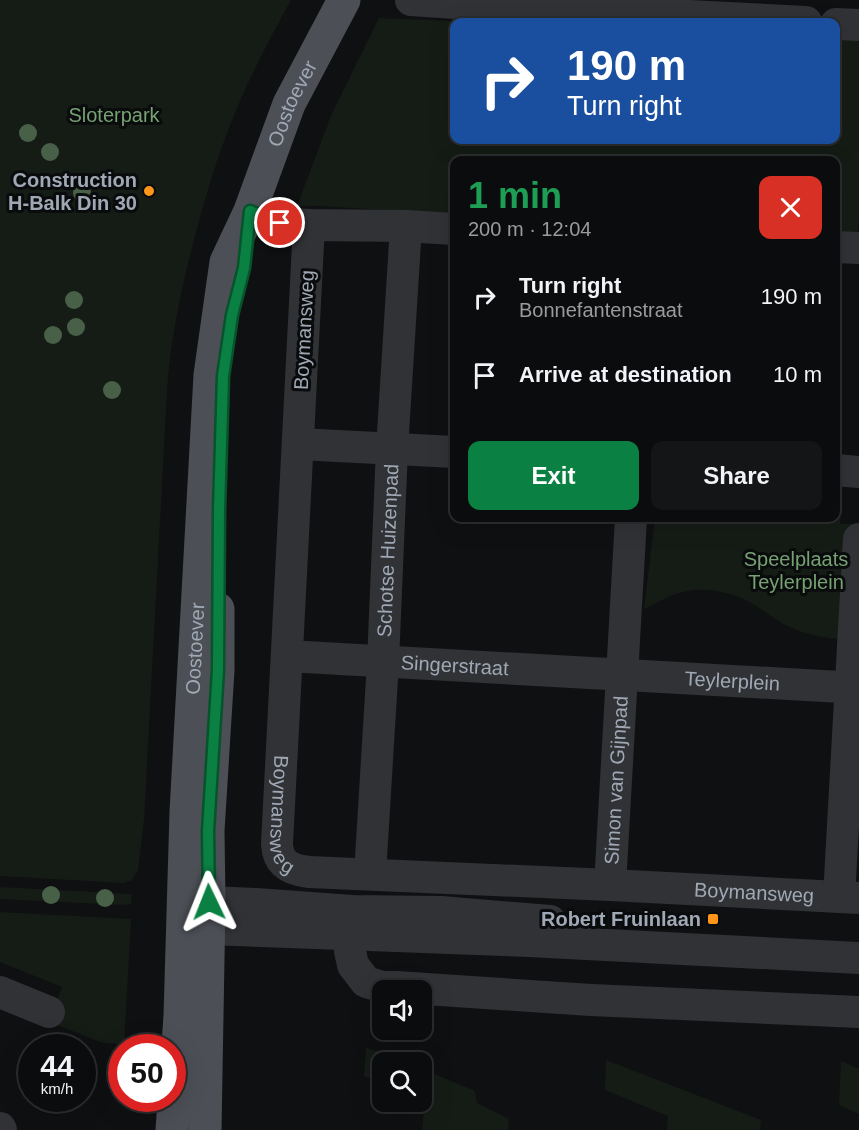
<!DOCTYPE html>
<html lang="en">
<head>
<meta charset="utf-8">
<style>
	body { margin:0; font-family:Arial,sans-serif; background:#141516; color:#f1f3f6; height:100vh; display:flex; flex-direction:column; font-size:22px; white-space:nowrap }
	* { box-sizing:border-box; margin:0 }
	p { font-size:20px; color:#9a9b9d }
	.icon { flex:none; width:33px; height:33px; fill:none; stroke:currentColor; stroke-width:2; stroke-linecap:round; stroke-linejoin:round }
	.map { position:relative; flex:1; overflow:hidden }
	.details { position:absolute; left:450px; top:156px; width:390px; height:366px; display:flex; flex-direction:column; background:#0b0c0d; border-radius:12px; box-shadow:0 6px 24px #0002,0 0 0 2px #2b2c2e }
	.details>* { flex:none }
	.guide { position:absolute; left:450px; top:18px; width:390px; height:126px; border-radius:12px; box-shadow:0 6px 24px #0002,0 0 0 2px #2b2c2e; background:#1a4fa0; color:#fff; overflow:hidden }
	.fabs { position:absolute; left:372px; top:980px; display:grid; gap:12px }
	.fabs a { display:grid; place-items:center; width:60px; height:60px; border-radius:12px; background:#0b0c0d; box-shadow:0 6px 24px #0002,0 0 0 2px #2b2c2e; font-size:30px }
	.speed { position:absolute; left:18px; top:1034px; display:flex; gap:12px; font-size:30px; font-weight:700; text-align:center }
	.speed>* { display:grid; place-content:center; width:78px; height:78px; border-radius:50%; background:#0b0c0d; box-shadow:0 6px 24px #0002,0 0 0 2px #2b2c2e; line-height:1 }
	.speed small { font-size:15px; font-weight:400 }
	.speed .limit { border:9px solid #d22; background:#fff; color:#111 }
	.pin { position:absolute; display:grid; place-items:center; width:51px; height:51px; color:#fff; margin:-26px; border:3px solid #fff; border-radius:50%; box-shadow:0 2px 6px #0007 }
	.me { position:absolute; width:66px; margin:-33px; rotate:358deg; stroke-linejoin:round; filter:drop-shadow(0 0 4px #0008) }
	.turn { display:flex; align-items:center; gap:21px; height:126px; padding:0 18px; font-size:27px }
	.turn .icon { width:78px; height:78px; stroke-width:2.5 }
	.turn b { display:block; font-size:42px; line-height:51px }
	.round { display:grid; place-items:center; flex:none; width:63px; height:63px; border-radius:12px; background:#141516 }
	.headline { display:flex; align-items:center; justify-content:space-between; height:102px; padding:0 18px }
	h1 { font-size:36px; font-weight:700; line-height:45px; color:#1e9e55 }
	.action { display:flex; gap:12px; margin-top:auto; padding:12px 18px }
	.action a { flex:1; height:69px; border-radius:12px; background:#0b8043; color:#fff; font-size:24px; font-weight:700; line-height:69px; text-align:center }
	.action a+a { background:#141516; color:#f1f3f6 }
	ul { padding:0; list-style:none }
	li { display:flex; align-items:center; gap:18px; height:78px; padding:0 18px }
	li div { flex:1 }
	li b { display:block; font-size:22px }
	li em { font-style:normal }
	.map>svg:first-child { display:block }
	.green { fill:#151c16 }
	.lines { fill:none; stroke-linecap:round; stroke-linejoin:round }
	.minor { stroke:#303236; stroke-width:32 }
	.major { stroke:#4c4f56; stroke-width:33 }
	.tree { fill:#486047 }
	.route-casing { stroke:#07532c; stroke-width:15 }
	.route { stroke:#0b8043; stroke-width:10 }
	.poi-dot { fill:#ff9519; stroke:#0a0b0c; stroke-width:2 }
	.labels { text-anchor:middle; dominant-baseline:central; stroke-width:6; stroke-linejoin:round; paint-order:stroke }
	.street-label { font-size:20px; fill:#9fa8b4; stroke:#0a0b0c }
	.park-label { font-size:20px; fill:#76a173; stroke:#0a0b0c }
	.poi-label { font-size:20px; font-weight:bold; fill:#9fa8b4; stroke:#0a0b0c; text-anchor:end }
</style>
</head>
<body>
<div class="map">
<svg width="859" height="1130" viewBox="0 0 859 1130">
	<rect width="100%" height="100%" fill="#0f1011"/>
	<!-- green -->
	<g class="green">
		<path d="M0,0H291C276,27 262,54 249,81C222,138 204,199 189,260C178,303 170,347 167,391L144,820L138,870L132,880L124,883L0,876Z"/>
		<polygon points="379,18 475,22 454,22 454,140 836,140 836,39 859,41 859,217 857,240 836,238 836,160 454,160 454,214 317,206 297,206 332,113"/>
		<path d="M836,510L841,511L840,524H855L840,639C824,638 804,634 790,627C778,622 769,614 758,607C736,593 708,586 683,592C669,595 657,603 644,609L655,518H836Z"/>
		<polygon points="0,887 132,894 131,904 123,905 0,899"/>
		<polygon points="0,912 131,919 124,1044 103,1043 52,1023 56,1002 62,987 0,962"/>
		<polygon points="366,1047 403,1062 382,1062 382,1101 422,1101 422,1069 475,1091 477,1103 509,1119 508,1130 422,1130 424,1108 377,1101 376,1080 364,1076"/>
		<polygon points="606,1060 761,1120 760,1130 667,1130 668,1116 605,1090"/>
		<polygon points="841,1061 859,1069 859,1114 839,1105"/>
	</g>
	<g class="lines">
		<!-- minor -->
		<g class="minor">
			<polyline points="411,0 513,7 806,22"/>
			<polyline points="836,24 859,25"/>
			<polyline points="250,211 280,223 309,225 406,226 454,229"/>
			<path id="s1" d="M309,225L277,844C278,864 290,870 309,872L610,885L859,898"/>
			<polyline points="836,247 859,248"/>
			<polyline points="299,444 454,452"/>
			<polyline points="836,470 859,472"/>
			<path id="s2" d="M287,656L859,688"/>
			<path id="s3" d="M370,874L383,662L392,449L406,226"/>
			<path id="s4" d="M610,885L631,518"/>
			<polyline points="839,897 859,539"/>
			<polyline points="185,913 209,902 256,904 352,911 441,912 550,921"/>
			<polyline points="352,915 350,951 353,965 366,982 383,987 396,987 591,1000 859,1012"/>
			<polyline points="187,916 208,929 529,941 859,958"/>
			<polyline points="0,992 49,1012"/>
			<polyline points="0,1128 1,1130"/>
		</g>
		<!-- major -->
		<g class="major">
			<path id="s5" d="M172,1130L180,1016L186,812L210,375L226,262L250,211L289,104L344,0"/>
			<polyline points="205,1130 209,902 208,831 218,670 218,609"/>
		</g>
	</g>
	<!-- trees -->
	<g class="tree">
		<circle cx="28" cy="133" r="9"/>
		<circle cx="50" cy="152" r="9"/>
		<circle cx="82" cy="193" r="9"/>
		<circle cx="74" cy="300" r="9"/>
		<circle cx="76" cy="327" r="9"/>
		<circle cx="53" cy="335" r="9"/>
		<circle cx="112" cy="390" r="9"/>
		<circle cx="51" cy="895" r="9"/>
		<circle cx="105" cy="898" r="9"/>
	</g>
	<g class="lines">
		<!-- route casing -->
		<g class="route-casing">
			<polyline id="route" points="209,902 208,831 218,670 219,509 223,376 232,315 244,268 250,211 280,223"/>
		</g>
		<!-- route -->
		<use href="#route" class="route"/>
	</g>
	<!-- markers -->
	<g class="poi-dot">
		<circle cx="149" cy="191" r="6"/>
		<rect x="707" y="913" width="12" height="12" rx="3"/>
	</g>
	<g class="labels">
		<!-- street labels -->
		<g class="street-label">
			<text stroke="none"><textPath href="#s5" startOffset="1042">Oostoever</textPath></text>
			<text transform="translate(304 330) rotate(-87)">Boymansweg</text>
			<text stroke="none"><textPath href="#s3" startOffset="324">Schotse Huizenpad</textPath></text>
			<text stroke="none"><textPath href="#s5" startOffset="482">Oostoever</textPath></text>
			<text stroke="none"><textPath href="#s2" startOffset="168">Singerstraat</textPath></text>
			<text stroke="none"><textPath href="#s2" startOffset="446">Teylerplein</textPath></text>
			<text stroke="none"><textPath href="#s4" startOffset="105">Simon van Gijnpad</textPath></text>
			<text stroke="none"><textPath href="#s1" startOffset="591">Boymansweg</textPath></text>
			<text stroke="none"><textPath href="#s1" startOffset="1113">Boymansweg</textPath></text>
		</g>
		<!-- park labels -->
		<g class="park-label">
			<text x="114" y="115">Sloterpark</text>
			<text x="796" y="559">Speelplaats<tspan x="796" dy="23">Teylerplein</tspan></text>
		</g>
		<!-- poi labels -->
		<g class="poi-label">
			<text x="137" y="180">Construction<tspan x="137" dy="23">H-Balk Din 30</tspan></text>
			<text x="701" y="919">Robert Fruinlaan</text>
		</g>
	</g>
</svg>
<div class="fabs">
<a><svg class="icon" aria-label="sound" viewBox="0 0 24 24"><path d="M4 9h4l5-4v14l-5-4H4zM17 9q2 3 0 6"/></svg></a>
<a><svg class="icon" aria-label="search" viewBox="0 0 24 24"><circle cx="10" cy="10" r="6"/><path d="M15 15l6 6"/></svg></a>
</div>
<div class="speed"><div>44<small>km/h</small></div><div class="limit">50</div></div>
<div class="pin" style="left:280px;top:223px;background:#d93025"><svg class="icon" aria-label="arrive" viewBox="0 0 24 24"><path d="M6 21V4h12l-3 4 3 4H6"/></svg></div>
<svg class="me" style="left:209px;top:902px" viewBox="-20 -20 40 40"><path d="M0-17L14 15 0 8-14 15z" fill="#0b8043" stroke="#fff" stroke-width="4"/></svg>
<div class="guide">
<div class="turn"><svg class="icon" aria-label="right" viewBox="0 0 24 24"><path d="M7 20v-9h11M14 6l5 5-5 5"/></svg><div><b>190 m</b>Turn right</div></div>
</div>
<section class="details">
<div class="headline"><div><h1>1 min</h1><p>200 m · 12:04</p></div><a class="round" style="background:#d93025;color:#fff"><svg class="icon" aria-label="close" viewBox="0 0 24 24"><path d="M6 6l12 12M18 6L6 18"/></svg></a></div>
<ul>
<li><svg class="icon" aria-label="right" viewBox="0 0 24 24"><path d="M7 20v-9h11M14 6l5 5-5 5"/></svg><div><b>Turn right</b><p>Bonnefantenstraat</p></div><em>190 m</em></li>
<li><svg class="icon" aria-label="arrive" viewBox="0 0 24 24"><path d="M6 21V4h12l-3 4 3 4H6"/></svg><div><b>Arrive at destination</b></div><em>10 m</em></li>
</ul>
<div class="action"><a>Exit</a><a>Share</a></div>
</section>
</div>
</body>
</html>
